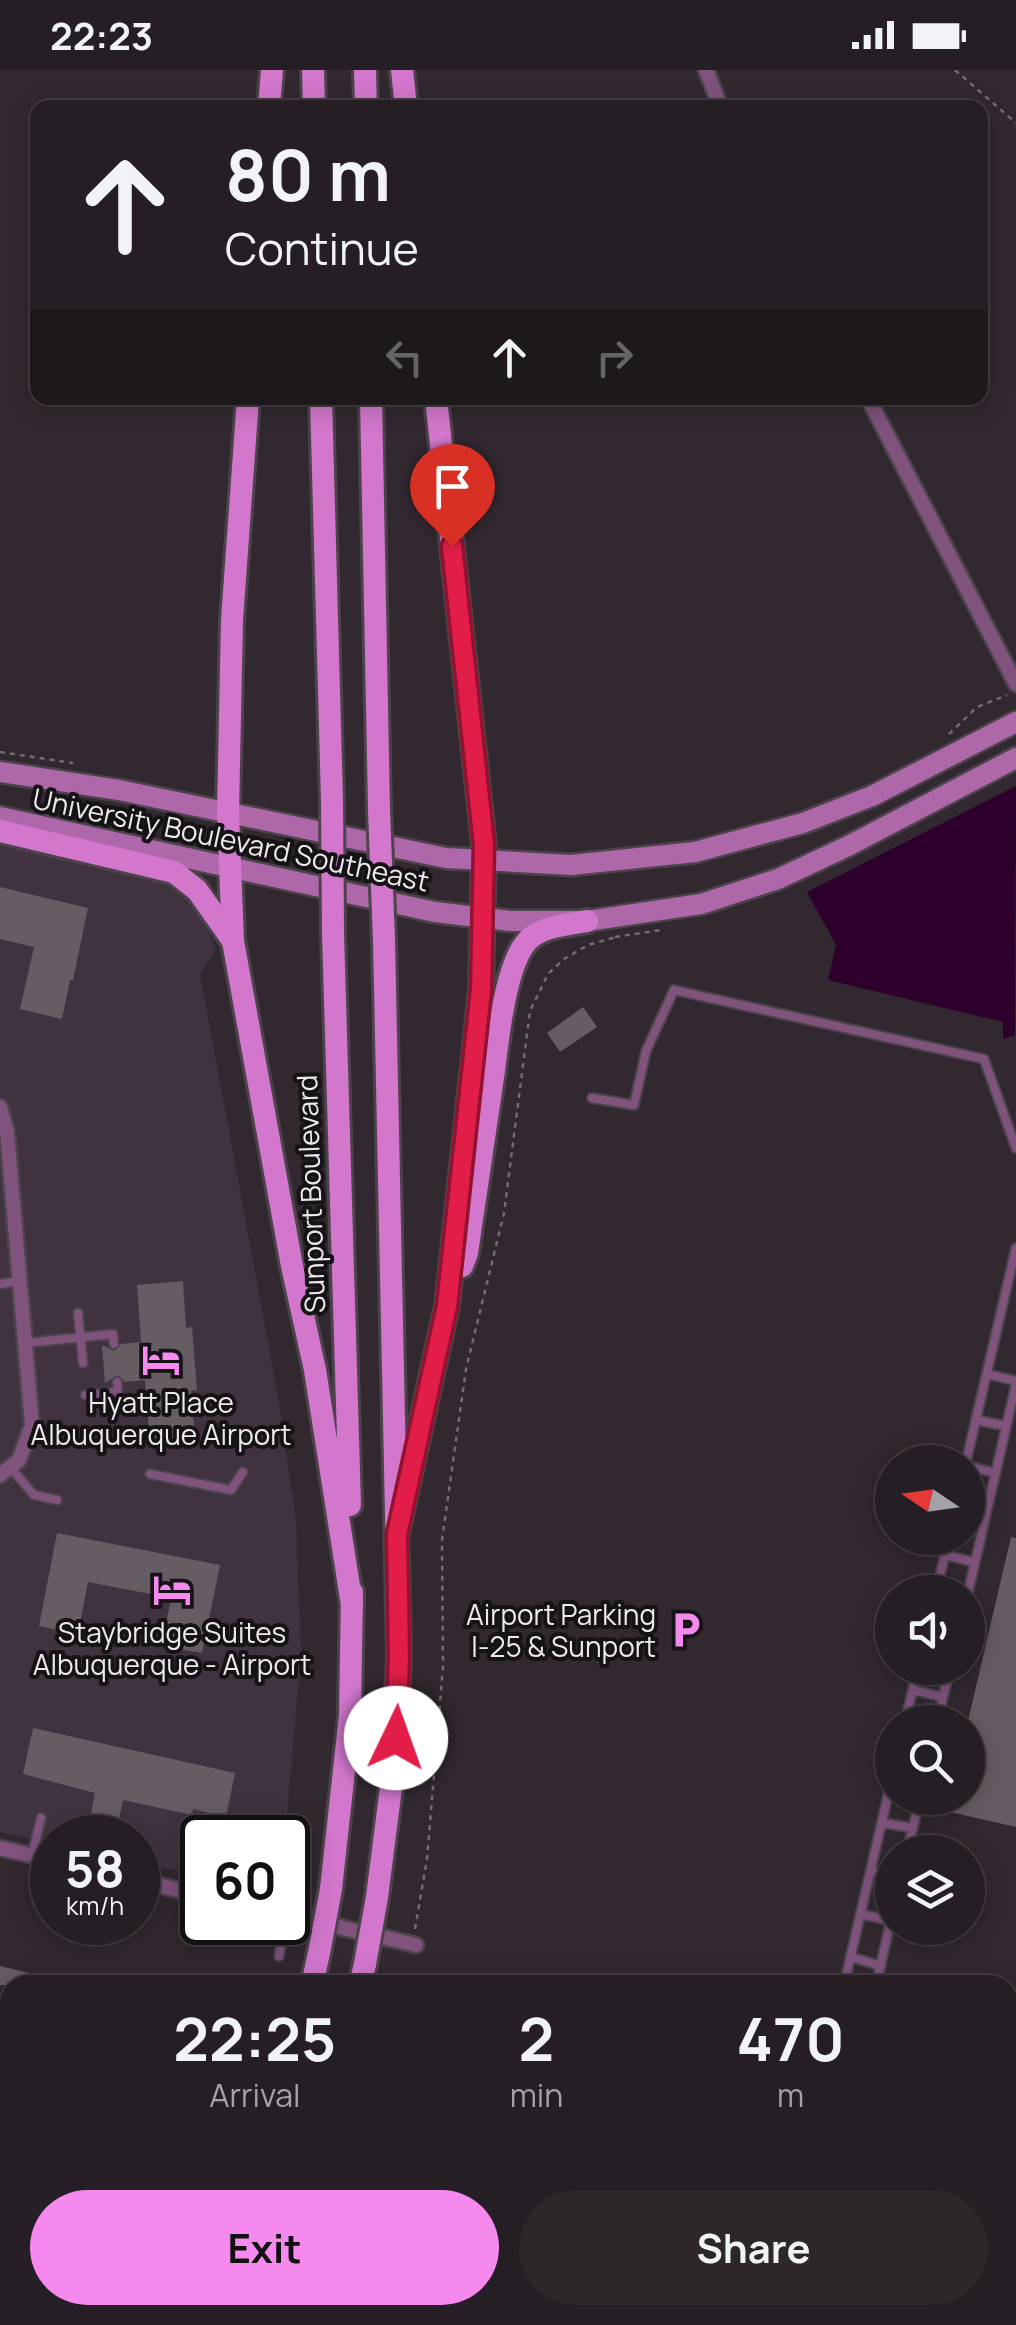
<!DOCTYPE html>
<html lang="en">
<head>
<meta charset="utf-8">
<style>
	body { margin:0; font-family:Manrope,sans-serif; background:#2d272c; color:#f1f3f6; height:100vh; display:flex; flex-direction:column; font-size:38px; white-space:nowrap }
	* { box-sizing:border-box; margin:0 }
	p { font-size:32px; color:#a3a2a6 }
	.icon { flex:none; width:55px; height:55px; fill:none; stroke:currentColor; stroke-width:2; stroke-linecap:round; stroke-linejoin:round }
	.map { position:relative; flex:1; overflow:hidden }
	.panel { position:absolute; left:0px; top:1905px; width:1018px; height:350px; display:flex; flex-direction:column; background:#251e24; border-radius:30px 30px 0 0; box-shadow:0 5px 25px #0003,0 0 0 2px #423c41 }
	.panel>* { flex:none }
	.guide { position:absolute; left:30px; top:30px; width:958px; height:305px; border-radius:20px; box-shadow:0 5px 25px #0003,0 0 0 2px #423c41; background:#251e24; color:#f1f3f6; overflow:hidden }
	.needle { width:65px; rotate:283deg }
	.buttons { position:absolute; left:875px; top:1375px; display:grid; gap:20px }
	.buttons a { display:grid; place-items:center; width:110px; height:110px; border-radius:50%; background:#251e24; box-shadow:0 5px 25px #0003,0 0 0 2px #423c41; font-size:50px }
	.speed { position:absolute; left:30px; top:1745px; display:flex; gap:20px; font-size:50px; font-weight:700; text-align:center }
	.speed>* { display:grid; place-content:center; width:130px; height:130px; border-radius:50%; background:#251e24; box-shadow:0 5px 25px #0003,0 0 0 2px #423c41; line-height:1 }
	.speed small { font-size:25px; font-weight:400 }
	.speed .limit { border:5px solid #111; border-radius:15px; background:#fff; color:#111 }
	.pin { position:absolute; display:grid; place-items:center; width:85px; height:85px; color:#fff; margin:-102px -42px; border-radius:50% 50% 50% 0; rotate:-45deg; box-shadow:0 0 10px #0007 }
	.pin .icon { rotate:45deg }
	.me { position:absolute; width:110px; margin:-55px; rotate:3deg; stroke-linejoin:round; filter:drop-shadow(0 0 8px #0008) }
	.turn { display:flex; align-items:center; gap:35px; height:210px; padding:0 30px; font-size:45px }
	.turn .icon { width:130px; height:130px; stroke-width:2.5 }
	.turn b { display:block; font-size:70px; line-height:85px }
	.lanes { display:flex; align-items:center; height:95px; padding:0 30px; background:#0003; justify-content:center; gap:50px; direction:ltr }
	.lanes .off { opacity:.35 }
	.eta { display:flex; justify-content:space-evenly; align-items:center; height:170px; text-align:center }
	.eta b { font-size:60px; font-weight:700; line-height:70px }
	.action { display:flex; gap:20px; margin-top:auto; padding:20px 30px }
	.action a { flex:1; height:115px; border-radius:60px; background:#f589ee; color:#111; font-size:40px; font-weight:700; line-height:115px; text-align:center }
	.action a+a { background:#2d272c; color:#f1f3f6 }
	.status { display:flex; justify-content:space-between; align-items:center; height:70px; padding:0 50px; background:#251e24; direction:ltr }
	.status svg { height:28px; fill:currentColor }
	.map>svg:first-child { display:block }
	.built { fill:#40333f }
	.water { fill:#2e002c }
	.building { fill:#655c64 }
	.lines { fill:none; stroke-linecap:round; stroke-linejoin:round }
	.service-casing { stroke:#4c434b; stroke-width:12 }
	.minor-casing { stroke:#4c434b; stroke-width:19 }
	.secondary-casing { stroke:#4c434b; stroke-width:25 }
	.primary-casing { stroke:#4c434b; stroke-width:28 }
	.motorway-casing { stroke:#4c434b; stroke-width:30 }
	.path { stroke:#746c73; stroke-width:2.5; stroke-dasharray:5 5; stroke-linecap:butt }
	.service { stroke:#7f537c; stroke-width:8 }
	.minor { stroke:#7f537c; stroke-width:14 }
	.secondary { stroke:#ae68a9; stroke-width:20 }
	.primary { stroke:#d277cc; stroke-width:22 }
	.motorway { stroke:#f385ec; stroke-width:25 }
	.primary-bridge-casing { stroke:#4c434b; stroke-width:28; stroke-linecap:butt }
	.primary-bridge { stroke:#d277cc; stroke-width:22 }
	.route-casing { stroke:#92132f; stroke-width:25 }
	.route { stroke:#e11d48; stroke-width:18 }
	.labels { text-anchor:middle; dominant-baseline:central; stroke-width:8; stroke-linejoin:round; paint-order:stroke }
	.street-label { font-size:28px; fill:#efe9ee; stroke:#161316 }
	.poi-label { font-size:28px; fill:#efe9ee; stroke:#161316 }
</style>
</head>
<body>
<div class="status"><b>22:23</b><svg viewBox="0 0 49 12"><path d="M0 12V9h3v3zM5 12V6h3v6zM10 12V3h3v9zM15 12V0h3v12zM26 1h20v11H26zM47 4h2v5h-2z"/></svg></div>
<div class="map">
<svg width="1016" height="2255" viewBox="0 0 1016 2255">
	<rect width="100%" height="100%" fill="#312830"/>
	<!-- built -->
	<polygon class="built" points="0,771 168,809 196,831 216,879 200,904 278,1326 296,1451 301,1588 285,1767 202,1768 202,1806 138,1792 138,1768 52,1768 52,1773 0,1762"/>
	<!-- water -->
	<polygon class="water" points="1016,716 1015,965 1003,969 1003,952 828,910 836,875 807,822"/>
	<!-- building -->
	<g class="building">
		<polygon points="0,817 88,838 73,910 70,910 62,949 20,939 34,877 0,869"/>
		<polygon points="583,937 597,957 560,982 547,963"/>
		<polygon points="183,1211 186,1258 192,1257 197,1320 191,1321 195,1368 150,1372 145,1310 125,1312 117,1305 105,1313 102,1275 114,1281 121,1274 141,1272 137,1215"/>
		<polygon points="57,1463 220,1495 202,1583 162,1576 171,1528 88,1512 78,1564 39,1556"/>
		<polygon points="1011,1467 1016,1468 1016,1757 946,1741 950,1728 968,1728 968,1651"/>
		<polygon points="33,1658 235,1703 226,1747 193,1739 192,1745 123,1730 116,1765 88,1759 95,1723 23,1704"/>
		<polygon points="0,1896 58,1910 58,1915 0,1915"/>
	</g>
	<g class="lines">
		<!-- service casing -->
		<g class="service-casing">
			<g id="service">
				<polyline points="592,1028 634,1035 646,981 674,920 984,989 1016,1078"/>
				<polyline points="0,1214 20,1211"/>
				<polyline points="78,1243 83,1293"/>
				<polyline points="26,1273 113,1264 114,1274"/>
				<polyline points="987,1304 1016,1311"/>
				<polyline points="85,1325 118,1322 117,1312"/>
				<polyline points="976,1350 1006,1356"/>
				<polyline points="966,1392 1016,1178"/>
				<polyline points="968,1396 995,1403"/>
				<polyline points="11,1398 34,1425 57,1430"/>
				<polyline points="150,1404 231,1420 243,1402"/>
				<polyline points="968,1442 985,1447"/>
				<polyline points="945,1485 974,1492"/>
				<polyline points="936,1522 949,1468"/>
				<polyline points="968,1523 1016,1314"/>
				<polyline points="913,1620 943,1627"/>
				<polyline points="905,1652 918,1598"/>
				<polyline points="937,1652 950,1598"/>
				<polyline points="882,1753 913,1758"/>
				<polyline points="907,1782 920,1728"/>
				<polyline points="32,1786 41,1748"/>
				<polyline points="871,1801 892,1806"/>
				<polyline points="288,1840 295,1797"/>
				<polyline points="861,1844 891,1851"/>
				<polyline points="279,1886 285,1852"/>
				<polyline points="851,1887 881,1896"/>
				<polyline points="844,1915 892,1708"/>
				<polyline points="876,1915 892,1845"/>
				<polyline points="549,2245 586,2255"/>
				<polyline points="765,2255 767,2245"/>
				<polyline points="797,2255 799,2245"/>
			</g>
		</g>
		<!-- minor casing -->
		<g class="minor-casing">
			<g id="minor">
				<polyline points="706,0 721,38"/>
				<polyline points="868,328 1016,614"/>
				<polyline points="0,1037 7,1062 32,1355 19,1390 0,1405"/>
				<polyline points="0,1778 52,1790"/>
				<polyline points="138,1810 202,1826"/>
				<polyline points="288,1845 416,1875"/>
			</g>
		</g>
		<!-- secondary casing -->
		<g class="secondary-casing">
			<g id="secondary">
				<polyline points="0,702 119,720 446,788 571,795 695,782 803,753 872,726 1016,652"/>
				<polyline points="0,747 435,842 511,851 587,851 701,834 778,809 850,775 1016,688"/>
			</g>
		</g>
		<!-- primary casing -->
		<g class="primary-casing">
			<g id="primary">
				<polyline points="313,0 314,38"/>
				<polyline points="365,0 366,38"/>
				<polyline points="402,0 406,38"/>
				<polyline points="269,38 272,0"/>
				<polyline points="248,328 232,550 228,743 233,871 292,1196 315,1300 352,1535"/>
				<polyline points="321,328 332,731"/>
				<polyline points="371,328 379,740"/>
				<polyline points="0,761 174,802 197,820 233,871"/>
				<polyline points="333,863 350,1435"/>
				<path d="M462,1196L467,1183C476,1123 485,1062 494,1001C498,968 505,902 524,875C537,856 566,855 587,851"/>
				<polyline points="397,1463 447,1236 481,920 484,775 436,328"/>
				<polyline points="331,1819 350,1646 352,1522"/>
				<polyline points="377,1827 394,1694 399,1588 384,870"/>
				<polyline points="312,1915 319,1883"/>
				<polyline points="360,1915 365,1894"/>
				<polyline points="233,2255 236,2245"/>
				<polyline points="278,2255 281,2245"/>
			</g>
		</g>
		<!-- motorway casing -->
		<g class="motorway-casing">
			<g id="motorway">
				<polyline points="296,2245 298,2255"/>
				<polyline points="212,2255 217,2245"/>
			</g>
		</g>
		<!-- path -->
		<g class="path">
			<polyline points="955,0 1016,53"/>
			<polyline points="949,664 977,637 1007,625"/>
			<polyline points="0,682 73,693"/>
			<polyline points="204,772 204,755"/>
			<polyline points="615,867 661,860"/>
			<polyline points="415,1859 427,1789 443,1597 442,1470 466,1299 504,1143 530,941 548,904 564,889 588,875 616,867"/>
		</g>
		<!-- service -->
		<use href="#service" class="service"/>
		<!-- minor -->
		<use href="#minor" class="minor"/>
		<!-- secondary -->
		<use href="#secondary" class="secondary"/>
		<!-- primary -->
		<use href="#primary" class="primary"/>
		<!-- motorway -->
		<use href="#motorway" class="motorway"/>
		<!-- primary-bridge casing -->
		<g class="primary-bridge-casing">
			<g id="primary-bridge">
				<polyline points="332,731 333,863"/>
				<polyline points="379,740 384,870"/>
				<polyline points="319,1883 331,1819"/>
				<polyline points="365,1894 377,1827"/>
			</g>
		</g>
		<!-- primary-bridge -->
		<use href="#primary-bridge" class="primary-bridge"/>
	</g>
	<g class="lines">
		<!-- route casing -->
		<g class="route-casing">
			<polyline id="route" points="396,1668 399,1588 397,1464 447,1236 481,920 484,775 452,476"/>
		</g>
		<!-- route -->
		<use href="#route" class="route"/>
	</g>
	<!-- icons -->
	<defs>
		<g id="hotel-bare" transform="scale(3)"><path d="M-6-4.5h1.5V1H6V5H4.5V3h-9V5H-6ZM-4 0a1.8 1.8 0 1 1 3.6 0ZM.5 0V-2.5h3Q6-2.5 6 0Z" fill="#f589ee" stroke="#161316" stroke-width="2.5" paint-order="stroke"/></g>
		<g id="parking-bare" transform="scale(3)"><path d="M-3.5-5.5H1a3.5 3.5 0 0 1 0 7H-1V5.5H-3.5ZM-1-3.4V-.6H.8a1.4 1.4 0 0 0 0-2.8Z" fill="#f589ee" stroke="#161316" stroke-width="2.5" paint-order="stroke"/></g>
	</defs>
	<g fill-rule="evenodd">
		<use href="#hotel-bare" x="161" y="1290"/>
		<use href="#hotel-bare" x="172" y="1520"/>
		<use href="#parking-bare" x="686" y="1560"/>
	</g>
	<g class="labels">
		<!-- street labels -->
		<g class="street-label">
			<text transform="translate(231 769) rotate(12)">University Boulevard Southeast</text>
			<text transform="translate(310 1124) rotate(-92)">Sunport Boulevard</text>
		</g>
		<!-- poi labels -->
		<g class="poi-label">
			<text x="161" y="1332">Hyatt Place<tspan x="161" dy="32">Albuquerque Airport</tspan></text>
			<text x="656" y="1544" text-anchor="end">Airport Parking<tspan x="656" dy="32">I-25 &amp; Sunport</tspan></text>
			<text x="172" y="1562">Staybridge Suites<tspan x="172" dy="32">Albuquerque - Airport</tspan></text>
		</g>
	</g>
</svg>
<div class="buttons">
<a><svg class="needle" viewBox="-14 -14 28 28"><path d="M0-13l5 13h-10z" fill="#e53935"/><path d="M0 13l5-13h-10z" fill="#a3a2a6"/></svg></a>
<a><svg class="icon" aria-label="sound" viewBox="0 0 24 24"><path d="M4 9h4l5-4v14l-5-4H4zM17 9q2 3 0 6"/></svg></a>
<a><svg class="icon" aria-label="search" viewBox="0 0 24 24"><circle cx="10" cy="10" r="6"/><path d="M15 15l6 6"/></svg></a>
<a><svg class="icon" aria-label="layers" viewBox="0 0 24 24"><path d="M12 4l9 5-9 5-9-5zM3 14l9 5 9-5"/></svg></a>
</div>
<div class="speed"><div>58<small>km/h</small></div><div class="limit">60</div></div>
<div class="pin" style="left:452px;top:476px;background:#d93025"><svg class="icon" aria-label="arrive" viewBox="0 0 24 24"><path d="M6 21V4h12l-3 4 3 4H6"/></svg></div>
<svg class="me" style="left:396px;top:1668px" viewBox="-20 -20 40 40"><circle r="19" fill="#fff"/><path d="M0-13L10 11 0 6-10 11z" fill="#e11d48"/></svg>
<div class="guide">
<div class="turn"><svg class="icon" aria-label="ahead" viewBox="0 0 24 24"><path d="M12 20V5M6 11l6-6 6 6"/></svg><div><b>80 m</b>Continue</div></div>
<div class="lanes"><svg class="icon off" aria-label="left" viewBox="0 0 24 24"><path d="M17 20v-9H6M10 6l-5 5 5 5"/></svg><svg class="icon" aria-label="ahead" viewBox="0 0 24 24"><path d="M12 20V5M6 11l6-6 6 6"/></svg><svg class="icon off" aria-label="right" viewBox="0 0 24 24"><path d="M7 20v-9h11M14 6l5 5-5 5"/></svg></div>
</div>
<section class="panel">
<div class="eta">
<div><b>22:25</b><p>Arrival</p></div>
<div><b>2</b><p>min</p></div>
<div><b>470</b><p>m</p></div>
</div>
<div class="action"><a>Exit</a><a>Share</a></div>
</section>
</div>
</body>
</html>
